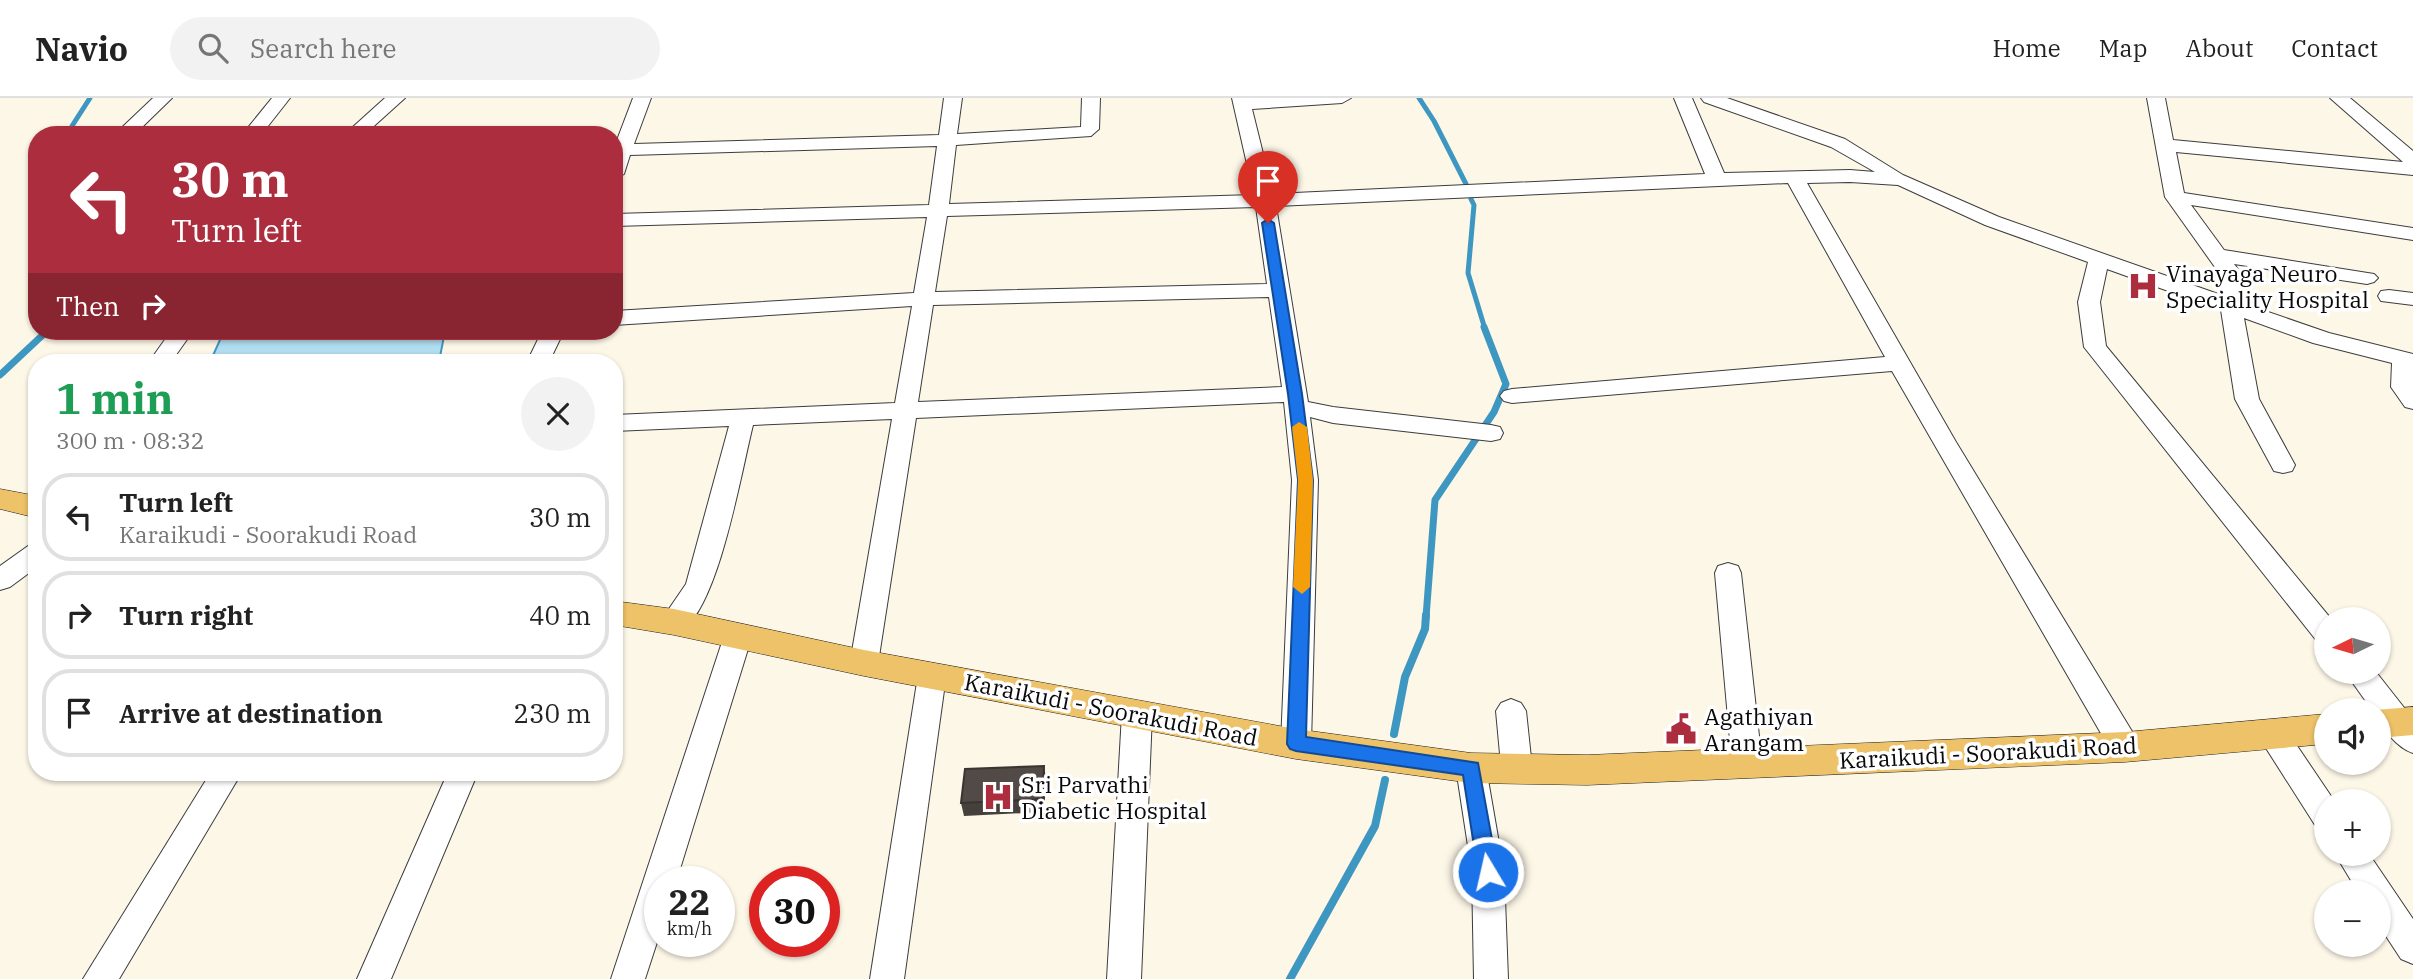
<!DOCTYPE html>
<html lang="en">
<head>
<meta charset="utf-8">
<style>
	body { margin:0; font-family:"IBM Plex Serif",serif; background:#f2f2f2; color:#222; height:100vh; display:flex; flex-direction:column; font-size:26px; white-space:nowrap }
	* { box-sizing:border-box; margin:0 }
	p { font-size:23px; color:#767676 }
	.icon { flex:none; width:38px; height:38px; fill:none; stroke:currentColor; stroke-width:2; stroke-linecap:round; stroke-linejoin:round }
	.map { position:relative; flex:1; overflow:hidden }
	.side { position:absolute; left:28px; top:256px; width:595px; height:427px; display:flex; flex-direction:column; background:#fff; border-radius:28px; box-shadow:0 2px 5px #0004 }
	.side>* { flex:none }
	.top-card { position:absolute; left:28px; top:28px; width:595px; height:214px; border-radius:28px; box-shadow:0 2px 5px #0004; background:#ac2e3e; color:#fff; overflow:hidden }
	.needle { width:46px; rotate:265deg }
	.buttons { position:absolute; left:2314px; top:509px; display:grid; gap:14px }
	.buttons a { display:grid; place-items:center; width:77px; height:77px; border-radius:50%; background:#fff; box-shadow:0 2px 5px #0004; font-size:35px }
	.speed { position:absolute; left:644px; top:768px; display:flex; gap:14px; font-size:35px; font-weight:700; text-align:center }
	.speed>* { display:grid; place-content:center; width:91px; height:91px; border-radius:50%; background:#fff; box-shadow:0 2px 5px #0004; line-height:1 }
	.speed small { font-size:18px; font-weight:400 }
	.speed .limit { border:10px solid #d22; background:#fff; color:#111 }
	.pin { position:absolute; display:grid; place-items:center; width:60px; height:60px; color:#fff; margin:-72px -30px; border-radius:50% 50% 50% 0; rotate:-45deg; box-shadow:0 0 7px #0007 }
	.pin .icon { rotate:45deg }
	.me { position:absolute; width:77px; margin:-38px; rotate:351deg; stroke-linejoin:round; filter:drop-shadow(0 0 5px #0008) }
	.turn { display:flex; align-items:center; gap:24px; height:147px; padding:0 28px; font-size:32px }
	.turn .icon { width:91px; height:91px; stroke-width:2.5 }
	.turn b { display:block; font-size:49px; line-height:60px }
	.then { display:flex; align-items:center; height:66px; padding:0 28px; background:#0003; gap:14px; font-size:26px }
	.round { display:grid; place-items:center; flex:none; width:74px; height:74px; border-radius:37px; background:#f2f2f2 }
	.head { display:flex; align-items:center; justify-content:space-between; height:119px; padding:0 28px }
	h1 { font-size:42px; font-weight:800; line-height:52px; color:#1e9e55 }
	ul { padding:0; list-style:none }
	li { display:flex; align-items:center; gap:21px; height:88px; margin:0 14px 10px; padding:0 14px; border:4px solid #e0e0e0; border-radius:28px }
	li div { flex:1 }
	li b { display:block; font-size:26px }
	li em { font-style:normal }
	header { display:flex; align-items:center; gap:42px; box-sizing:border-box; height:98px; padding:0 35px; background:#fff; border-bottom:2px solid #e0e0e0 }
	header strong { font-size:33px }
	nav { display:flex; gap:38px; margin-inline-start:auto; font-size:24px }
	.search { width:490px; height:63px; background:#f2f2f2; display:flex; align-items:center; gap:18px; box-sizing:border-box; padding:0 24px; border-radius:38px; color:#767676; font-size:26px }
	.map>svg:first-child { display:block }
	.water { fill:#b1ddf0; stroke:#3e97c1; stroke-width:2 }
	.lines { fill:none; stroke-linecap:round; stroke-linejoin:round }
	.stream-far2 { stroke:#3e97c1; stroke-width:5 }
	.stream-far1 { stroke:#3e97c1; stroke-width:7 }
	.stream { stroke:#3e97c1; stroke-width:8 }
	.minor-casing { stroke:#3c3c3c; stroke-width:2 }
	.major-casing { stroke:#1a1a1a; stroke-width:1 }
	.minor { fill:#fff; fill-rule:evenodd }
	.major { fill:#edc268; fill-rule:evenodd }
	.wall { fill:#46403d }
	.shaded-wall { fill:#393432 }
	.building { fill:#514a47; stroke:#393432; stroke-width:2 }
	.route { fill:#1a73e8; stroke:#114b97; stroke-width:2 }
	.slow { fill:#f59e0b }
	.labels { text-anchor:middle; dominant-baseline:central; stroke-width:7; stroke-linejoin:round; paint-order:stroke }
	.poi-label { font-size:23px; fill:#090909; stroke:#fff; text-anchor:start }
	.street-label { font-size:23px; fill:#090909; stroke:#fff }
</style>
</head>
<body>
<header>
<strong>Navio</strong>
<div class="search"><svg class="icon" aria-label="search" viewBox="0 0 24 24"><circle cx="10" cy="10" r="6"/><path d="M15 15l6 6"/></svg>Search here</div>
<nav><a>Home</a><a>Map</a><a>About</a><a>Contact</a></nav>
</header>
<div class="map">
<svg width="2413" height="881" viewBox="0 0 2413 881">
	<rect width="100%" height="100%" fill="#fdf7e8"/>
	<!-- water -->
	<polygon class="water" points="224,233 445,233 439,264 210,264"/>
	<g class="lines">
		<!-- stream-far2 -->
		<g class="stream-far2">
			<polyline points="1419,0 1434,23 1466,86"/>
			<polyline points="77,37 72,28 90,0"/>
			<polyline points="1471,101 1474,107 1468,175 1485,231"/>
		</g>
		<!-- stream-far1 -->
		<g class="stream-far1">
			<polyline points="0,277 47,233"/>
			<polyline points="1426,519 1435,402 1494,314 1506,286 1484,229"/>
		</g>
		<!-- stream -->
		<g class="stream">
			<polyline points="1394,636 1405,579 1425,531 1426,517"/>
			<polyline points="1290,881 1375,728 1385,682"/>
		</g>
		<!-- minor casing -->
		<g class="minor-casing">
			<g id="minor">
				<polygon points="153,0 172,0 134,37 114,37"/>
				<polygon points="272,0 290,0 261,37 242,37"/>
				<polygon points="385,0 405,0 364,37 344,37"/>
				<path d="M633,0H651L634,46L939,37L944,0H962L957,36L1081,29L1082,0H1100L1099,31L1091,38L956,47L949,106L1254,97L1232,0H1351L1342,5L1252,11L1273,96L1705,76L1674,0H1692L1724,75L1850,72L1875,74L1831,49L1704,4L1701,0H1727L1845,41L1903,77L1999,119L2221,197L2222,179L2165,99L2147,0H2165L2173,42L2403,64L2330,0H2350L2413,53V77L2176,54L2184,95L2413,130V142L2191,107L2224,152L2374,176L2378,180L2374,184L2367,186L2234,166L2244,179L2242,205L2329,235L2413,256V311L2405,309L2391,289L2392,265L2313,245L2244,220L2259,301L2295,367L2292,373L2283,375L2274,373L2235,301L2221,212L2107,171L2100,204L2106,248L2332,522H2326V545L2316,542L2084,249L2078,204L2088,164L1985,127L1898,87L1850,84L1807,85L1956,344L2136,640L2140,649L2136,658L2125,661L2114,658L1892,273L1512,305L1504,303L1500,298L1504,293L1512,291L1885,259L1788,85L1276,108L1308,304L1333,309L1491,327L1500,329L1503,335L1500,341L1491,343L1333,325L1310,319L1318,382L1311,646L1307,655L1296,658L1285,655L1281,646L1292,382L1284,304L916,320L878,565L874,573L864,576L854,573L850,565L892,321L753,327C741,375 720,501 684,531C678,536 671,534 664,531L660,524L686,486L729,328L614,333V317L895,305L912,208L614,227V213L914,195L927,119L614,128V116L929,107L937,48L630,57L624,76L614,82V50ZM1256,109L1267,186L935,194L947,118ZM1269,199L1282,289L918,304L933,207Z"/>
				<polygon points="2389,192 2413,195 2413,207 2381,203 2378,198 2381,193"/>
				<polygon points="171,233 193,233 171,264 149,264"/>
				<polygon points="542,233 564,233 549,264 527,264"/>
				<polygon points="37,446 37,469 10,489 0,492 0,468 28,448"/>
				<polygon points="1728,465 1738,468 1741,475 1762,665 1758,674 1747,678 1736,674 1732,665 1715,475 1718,468"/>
				<polygon points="738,527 748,530 752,538 676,784 660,784 660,835 645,881 611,881 724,538 728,530"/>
				<polygon points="932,567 942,570 946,578 904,881 870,881 918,578 922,570"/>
				<path d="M2345,574H2376L2413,621V655C2398,650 2378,629 2378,612H2372Z"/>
				<path d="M1511,601L1521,605L1526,613L1531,660C1523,676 1514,686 1495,680L1491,671L1500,656L1496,613L1501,605Z"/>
				<polygon points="1137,604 1147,608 1152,616 1141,881 1107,881 1122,616 1127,608"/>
				<polygon points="2272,624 2283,627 2335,704 2326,704 2326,730 2315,727 2257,636 2261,627"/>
				<polygon points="1471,657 1482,661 1486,670 1504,774 1508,881 1474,881 1472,774 1456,670 1460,661"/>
				<polygon points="211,674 242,674 119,881 83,881"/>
				<polygon points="448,674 478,674 391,881 357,881"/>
				<polygon points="2335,756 2369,756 2413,821 2413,866 2401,861 2378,826 2378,794 2358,794"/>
			</g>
		</g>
		<!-- major casing -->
		<g class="major-casing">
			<g id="major">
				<polygon points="0,391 37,398 37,420 0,411"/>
				<polygon points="614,503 674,511 864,552 1296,631 1471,655 1587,657 2125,634 2326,616 2326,646 2125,664 1587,687 1471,685 1296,661 864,578 674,537 614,527"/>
				<polygon points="2413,609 2413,637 2378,640 2378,612 2375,612"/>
			</g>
		</g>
		<!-- minor -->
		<use href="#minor" class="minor"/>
		<!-- major -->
		<use href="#major" class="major"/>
	</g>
	<!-- wall -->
	<polygon class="wall" points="1044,668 1046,681 1044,714 964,718 961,705"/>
	<!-- shaded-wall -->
	<polygon class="shaded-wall" points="1044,668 1046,681 1044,714 1042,701"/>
	<!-- building -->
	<polygon class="building" points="1044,668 1042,701 961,705 965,671"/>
	<!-- route -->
	<polygon class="route" points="1268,121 1274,125 1302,296 1313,382 1306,639 1478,665 1498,774 1495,780 1488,783 1481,780 1478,774 1463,677 1296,653 1290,651 1287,646 1298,382 1288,296 1262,125"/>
	<!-- slow -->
	<polygon class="slow" points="1299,324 1307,329 1313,382 1310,489 1302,496 1293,489 1298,382 1292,329"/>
	<!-- icons -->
	<defs>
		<g id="hospital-bare" transform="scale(2.415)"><path d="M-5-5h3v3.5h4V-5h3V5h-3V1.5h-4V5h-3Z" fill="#ac2e3e" stroke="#fff" stroke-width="2.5" paint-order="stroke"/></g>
		<g id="civic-bare" transform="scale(2.415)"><path d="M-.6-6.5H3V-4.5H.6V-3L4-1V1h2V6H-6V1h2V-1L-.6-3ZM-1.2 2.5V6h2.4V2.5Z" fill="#ac2e3e" stroke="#fff" stroke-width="2.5" paint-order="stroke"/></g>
	</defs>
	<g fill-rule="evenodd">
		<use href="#hospital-bare" x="2143" y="188"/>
		<use href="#civic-bare" x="1681" y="631"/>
		<use href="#hospital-bare" x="998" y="699"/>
	</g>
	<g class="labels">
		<!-- poi labels -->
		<g class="poi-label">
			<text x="2166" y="175">Vinayaga Neuro<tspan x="2166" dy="26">Speciality Hospital</tspan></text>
			<text x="1704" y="618">Agathiyan<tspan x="1704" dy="26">Arangam</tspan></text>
			<text x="1021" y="686">Sri Parvathi<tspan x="1021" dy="26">Diabetic Hospital</tspan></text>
		</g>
		<!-- street labels -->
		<g class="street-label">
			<text transform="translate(1111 611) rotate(11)">Karaikudi - Soorakudi Road</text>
			<text transform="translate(1988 654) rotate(-3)">Karaikudi - Soorakudi Road</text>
		</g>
	</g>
</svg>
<div class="buttons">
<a><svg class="needle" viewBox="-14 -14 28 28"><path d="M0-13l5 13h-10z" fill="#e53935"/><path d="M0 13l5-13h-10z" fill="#767676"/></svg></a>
<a><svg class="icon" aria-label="sound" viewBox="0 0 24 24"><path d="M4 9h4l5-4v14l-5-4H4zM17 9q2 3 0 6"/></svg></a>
<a>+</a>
<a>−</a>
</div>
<div class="speed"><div>22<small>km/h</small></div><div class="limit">30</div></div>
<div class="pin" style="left:1268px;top:125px;background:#d93025"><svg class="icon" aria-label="arrive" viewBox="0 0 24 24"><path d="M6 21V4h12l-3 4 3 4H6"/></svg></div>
<svg class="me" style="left:1488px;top:774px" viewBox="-20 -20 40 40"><circle r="17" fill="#1a73e8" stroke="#fff" stroke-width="3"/><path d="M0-11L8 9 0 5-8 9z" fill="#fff"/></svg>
<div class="top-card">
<div class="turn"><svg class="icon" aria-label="left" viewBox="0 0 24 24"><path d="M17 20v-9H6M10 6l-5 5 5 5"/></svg><div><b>30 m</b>Turn left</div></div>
<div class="then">Then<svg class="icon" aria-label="right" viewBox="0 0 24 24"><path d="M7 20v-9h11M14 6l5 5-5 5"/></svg></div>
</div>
<section class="side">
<div class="head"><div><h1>1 min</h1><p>300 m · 08:32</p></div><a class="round"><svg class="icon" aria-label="close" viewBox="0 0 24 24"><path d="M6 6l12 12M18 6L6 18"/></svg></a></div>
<ul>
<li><svg class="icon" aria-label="left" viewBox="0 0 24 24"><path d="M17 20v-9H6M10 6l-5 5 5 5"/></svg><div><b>Turn left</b><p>Karaikudi - Soorakudi Road</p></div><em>30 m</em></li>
<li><svg class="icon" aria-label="right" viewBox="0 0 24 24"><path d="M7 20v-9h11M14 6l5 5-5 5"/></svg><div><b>Turn right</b></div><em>40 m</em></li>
<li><svg class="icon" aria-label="arrive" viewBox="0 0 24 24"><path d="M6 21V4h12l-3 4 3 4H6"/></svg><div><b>Arrive at destination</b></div><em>230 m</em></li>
</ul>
</section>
</div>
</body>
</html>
